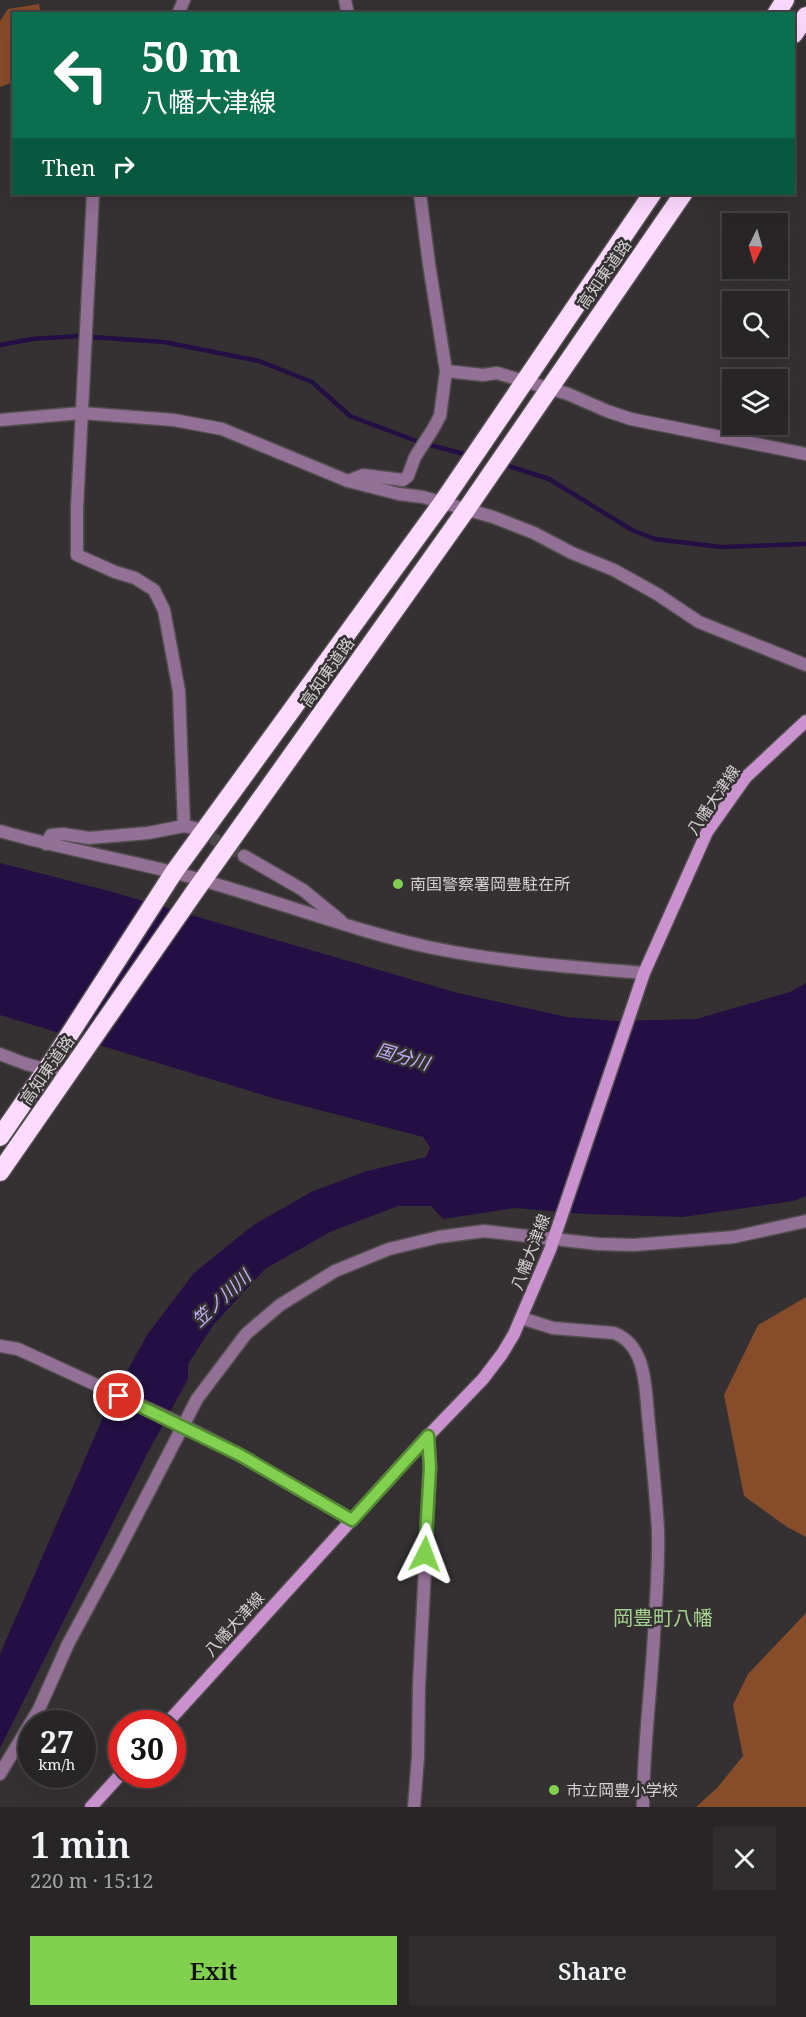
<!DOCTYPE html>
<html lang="en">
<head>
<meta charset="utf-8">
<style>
	body { margin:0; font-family:"Noto Serif","Noto Sans JP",serif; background:#302d2e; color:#f1f3f6; height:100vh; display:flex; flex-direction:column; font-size:22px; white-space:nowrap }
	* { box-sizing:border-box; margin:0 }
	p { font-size:20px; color:#a5a5a7 }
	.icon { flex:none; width:33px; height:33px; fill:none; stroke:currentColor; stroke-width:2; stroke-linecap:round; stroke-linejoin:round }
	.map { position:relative; height:1807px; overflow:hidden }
	.details { display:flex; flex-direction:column; background:#282526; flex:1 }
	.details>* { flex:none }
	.hud { position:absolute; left:12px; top:12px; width:783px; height:183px; border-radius:0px; box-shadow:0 6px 24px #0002,0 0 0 2px #444243; background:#0b6e4f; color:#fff; overflow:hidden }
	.needle { width:39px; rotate:185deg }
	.fabs { position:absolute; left:722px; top:213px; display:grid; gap:12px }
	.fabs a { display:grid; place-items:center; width:66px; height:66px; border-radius:0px; background:#282526; box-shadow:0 6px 24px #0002,0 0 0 2px #444243; font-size:30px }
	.speed { position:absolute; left:18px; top:1710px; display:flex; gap:12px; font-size:30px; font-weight:700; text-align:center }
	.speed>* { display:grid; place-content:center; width:78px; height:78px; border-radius:50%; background:#282526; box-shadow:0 6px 24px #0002,0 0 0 2px #444243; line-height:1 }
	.speed small { font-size:15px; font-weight:400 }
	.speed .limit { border:9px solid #d22; background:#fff; color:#111 }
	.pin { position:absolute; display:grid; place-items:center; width:51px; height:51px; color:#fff; margin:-26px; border:3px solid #fff; border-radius:50%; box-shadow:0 2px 6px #0007 }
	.me { position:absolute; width:66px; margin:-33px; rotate:3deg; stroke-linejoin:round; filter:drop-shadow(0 0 4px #0008) }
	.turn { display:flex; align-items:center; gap:21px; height:126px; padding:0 30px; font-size:27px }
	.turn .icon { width:78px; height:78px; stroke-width:2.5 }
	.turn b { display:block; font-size:42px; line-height:51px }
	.then { display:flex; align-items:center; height:57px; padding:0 30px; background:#0003; gap:12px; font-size:22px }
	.round { display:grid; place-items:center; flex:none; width:63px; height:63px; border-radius:0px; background:#302d2e }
	.head { display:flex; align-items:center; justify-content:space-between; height:102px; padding:0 30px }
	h1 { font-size:36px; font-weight:600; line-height:45px }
	.primary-button { display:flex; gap:12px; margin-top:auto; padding:12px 30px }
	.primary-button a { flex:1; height:69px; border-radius:0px; background:#82d04f; color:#111; font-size:24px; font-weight:600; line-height:69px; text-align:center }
	.primary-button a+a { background:#302d2e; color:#f1f3f6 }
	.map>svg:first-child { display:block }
	.forest { fill:#874c29 }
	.water { fill:#230f44 }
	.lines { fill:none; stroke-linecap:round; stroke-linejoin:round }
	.stream { stroke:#230f44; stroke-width:4.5 }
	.street-tunnel { stroke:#4d494a; stroke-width:12; stroke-dasharray:12 6; stroke-linecap:butt }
	.street-casing { stroke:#524e4f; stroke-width:15 }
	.secondary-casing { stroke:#524e4f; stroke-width:15 }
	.highway-casing { stroke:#524e4f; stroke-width:21 }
	.street { stroke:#937095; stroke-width:12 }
	.secondary { stroke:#ca92ce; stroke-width:12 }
	.highway { stroke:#fddaff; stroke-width:18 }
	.route-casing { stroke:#548733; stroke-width:15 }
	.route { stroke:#82d04f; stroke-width:10 }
	.poi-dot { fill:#82d04f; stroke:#353132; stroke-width:2 }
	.labels { text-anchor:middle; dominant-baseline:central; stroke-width:5; stroke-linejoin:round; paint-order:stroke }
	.street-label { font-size:16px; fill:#d4d1d2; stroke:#353132 }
	.poi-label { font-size:16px; fill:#d4d1d2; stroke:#353132; text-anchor:start }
	.water-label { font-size:18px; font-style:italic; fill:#c3b1f7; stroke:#353132 }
	.quarter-label { font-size:20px; fill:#a6d18f; stroke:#353132 }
</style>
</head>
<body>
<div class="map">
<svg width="806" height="1807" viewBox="0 0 806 1807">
	<rect width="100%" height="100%" fill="#353132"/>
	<!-- forest -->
	<g class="forest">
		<polygon points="39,4 41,13 14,14 13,82 0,87 0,21 8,9"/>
		<polygon points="806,1297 806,1537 787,1527 744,1496 724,1395 758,1325"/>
		<polygon points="806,1613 806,1807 696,1807 717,1788 743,1756 733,1705 748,1674"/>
	</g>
	<!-- water -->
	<polygon class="water" points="0,863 109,891 458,993 567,1017 617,1021 696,1019 790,992 806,983 806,1196 793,1201 683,1217 585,1214 515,1208 443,1219 431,1206 398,1206 330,1232 265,1269 214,1324 188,1364 188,1379 147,1454 0,1748 0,1654 108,1406 147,1335 194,1273 252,1226 311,1192 367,1171 426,1157 430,1147 423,1137 273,1098 0,1015"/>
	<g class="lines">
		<!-- stream -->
		<g class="stream">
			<polyline points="92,337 164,342 259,361 312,382 350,416 419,442"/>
			<polyline points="0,345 32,339 78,336"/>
			<polyline points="430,445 468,455"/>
			<polyline points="502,464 549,479 632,530 655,539 721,547 806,544"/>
		</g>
		<!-- street-tunnel -->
		<polyline class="street-tunnel" points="196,829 244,856"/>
		<!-- street casing -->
		<g class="street-casing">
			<g id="street">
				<polyline points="345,0 348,14"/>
				<polyline points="178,14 184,0"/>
				<polyline points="93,194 77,508 77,555 115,572 135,578 146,585 154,590 164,610 179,691 184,826"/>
				<polyline points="446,371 483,375 497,373 568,394 607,411 631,419 806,454"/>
				<polyline points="0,420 81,413 174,420 222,429 348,481 399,494 423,497 493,517 534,533 572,553 614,570 657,594 699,622 806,665"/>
				<polyline points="348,481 363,475 403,480 408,476 415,457 433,429 440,416 446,371 429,264 420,194"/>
				<path d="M0,831C58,848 118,858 176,873C261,895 343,928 428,947C499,962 572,967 644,973"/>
				<polyline points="46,844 51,835 63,834 89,838 148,833 184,826 195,828"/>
				<polyline points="244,856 303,890 341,921"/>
				<polyline points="0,1054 26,1064 68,1075"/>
				<path d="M521,1318L553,1328L614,1333C649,1346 645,1395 649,1425C652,1460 656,1495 658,1530C659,1564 656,1600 654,1634C651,1692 643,1750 643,1807"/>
				<polyline points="0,1346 18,1349 177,1422 240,1455 352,1520"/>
				<polyline points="0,1774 39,1709 68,1644 114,1559 197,1399 246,1334 280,1305 335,1271 389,1249 439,1237 484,1231 598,1244 634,1245 734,1237 806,1221"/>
				<polyline points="414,1807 418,1757 419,1686 430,1467 428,1436"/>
			</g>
		</g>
		<!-- secondary casing -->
		<g class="secondary-casing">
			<g id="secondary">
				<polyline points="166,1724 428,1436 483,1379 502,1354 514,1334 550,1250 644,973 707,832 746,777 806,721"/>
				<polyline points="91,1807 122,1773"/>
			</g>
		</g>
		<!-- highway casing -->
		<g class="highway-casing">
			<g id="highway">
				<polyline points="776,14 785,0"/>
				<polyline points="794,34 806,16"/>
				<polyline points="0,1137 55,1057 174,872 442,503 652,194"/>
				<polyline points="0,1172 193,894 466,510 683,194"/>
			</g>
		</g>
		<!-- street -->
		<use href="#street" class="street"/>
		<!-- secondary -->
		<use href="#secondary" class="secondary"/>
		<!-- highway -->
		<use href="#highway" class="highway"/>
	</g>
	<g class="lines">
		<!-- route casing -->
		<g class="route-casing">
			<polyline id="route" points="119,1396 240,1455 352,1520 428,1436 430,1467 425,1554"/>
		</g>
		<!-- route -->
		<use href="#route" class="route"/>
	</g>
	<!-- markers -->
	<g class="poi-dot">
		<circle cx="398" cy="884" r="6"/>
		<circle cx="554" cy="1790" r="6"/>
	</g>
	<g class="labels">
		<!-- street labels -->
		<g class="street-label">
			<text transform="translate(604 274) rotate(-55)">高知東道路</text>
			<text transform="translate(327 672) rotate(-55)">高知東道路</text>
			<text transform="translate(713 800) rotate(-56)">八幡大津線</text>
			<text transform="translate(47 1070) rotate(-55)">高知東道路</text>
			<text transform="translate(530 1252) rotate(-69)">八幡大津線</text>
			<text transform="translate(234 1624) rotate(-48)">八幡大津線</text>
		</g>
		<!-- poi labels -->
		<g class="poi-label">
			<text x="410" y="884">南国警察署岡豊駐在所</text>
			<text x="566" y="1790">市立岡豊小学校</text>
		</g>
		<!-- water labels -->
		<g class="water-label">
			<text transform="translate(403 1056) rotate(16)">国分川</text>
			<text transform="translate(221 1298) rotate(-43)">笠ノ川川</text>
		</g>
		<!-- quarter labels -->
		<g class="quarter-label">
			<text x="663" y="1617">岡豊町八幡</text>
		</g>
	</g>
</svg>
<div class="fabs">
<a><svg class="needle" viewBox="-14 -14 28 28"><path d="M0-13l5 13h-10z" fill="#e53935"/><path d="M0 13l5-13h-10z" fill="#a5a5a7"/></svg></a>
<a><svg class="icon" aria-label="search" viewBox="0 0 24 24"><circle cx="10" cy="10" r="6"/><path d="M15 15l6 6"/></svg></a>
<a><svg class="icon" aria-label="layers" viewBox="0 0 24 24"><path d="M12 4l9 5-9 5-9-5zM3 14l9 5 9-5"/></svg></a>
</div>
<div class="speed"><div>27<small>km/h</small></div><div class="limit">30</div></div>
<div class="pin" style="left:119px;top:1396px;background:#d93025"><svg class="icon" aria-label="arrive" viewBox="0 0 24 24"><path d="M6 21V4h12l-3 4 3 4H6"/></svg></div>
<svg class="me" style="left:425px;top:1554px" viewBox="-20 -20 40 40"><path d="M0-17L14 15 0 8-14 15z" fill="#82d04f" stroke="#fff" stroke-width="4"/></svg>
<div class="hud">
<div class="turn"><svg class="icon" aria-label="left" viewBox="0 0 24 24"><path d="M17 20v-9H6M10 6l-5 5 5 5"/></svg><div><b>50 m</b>八幡大津線</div></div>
<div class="then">Then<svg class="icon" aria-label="right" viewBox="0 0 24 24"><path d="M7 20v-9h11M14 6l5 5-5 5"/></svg></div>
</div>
</div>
<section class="details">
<div class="head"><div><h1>1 min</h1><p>220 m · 15:12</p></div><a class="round"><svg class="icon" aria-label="close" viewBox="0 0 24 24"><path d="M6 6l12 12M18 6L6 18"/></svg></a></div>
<div class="primary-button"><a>Exit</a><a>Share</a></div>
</section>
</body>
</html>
